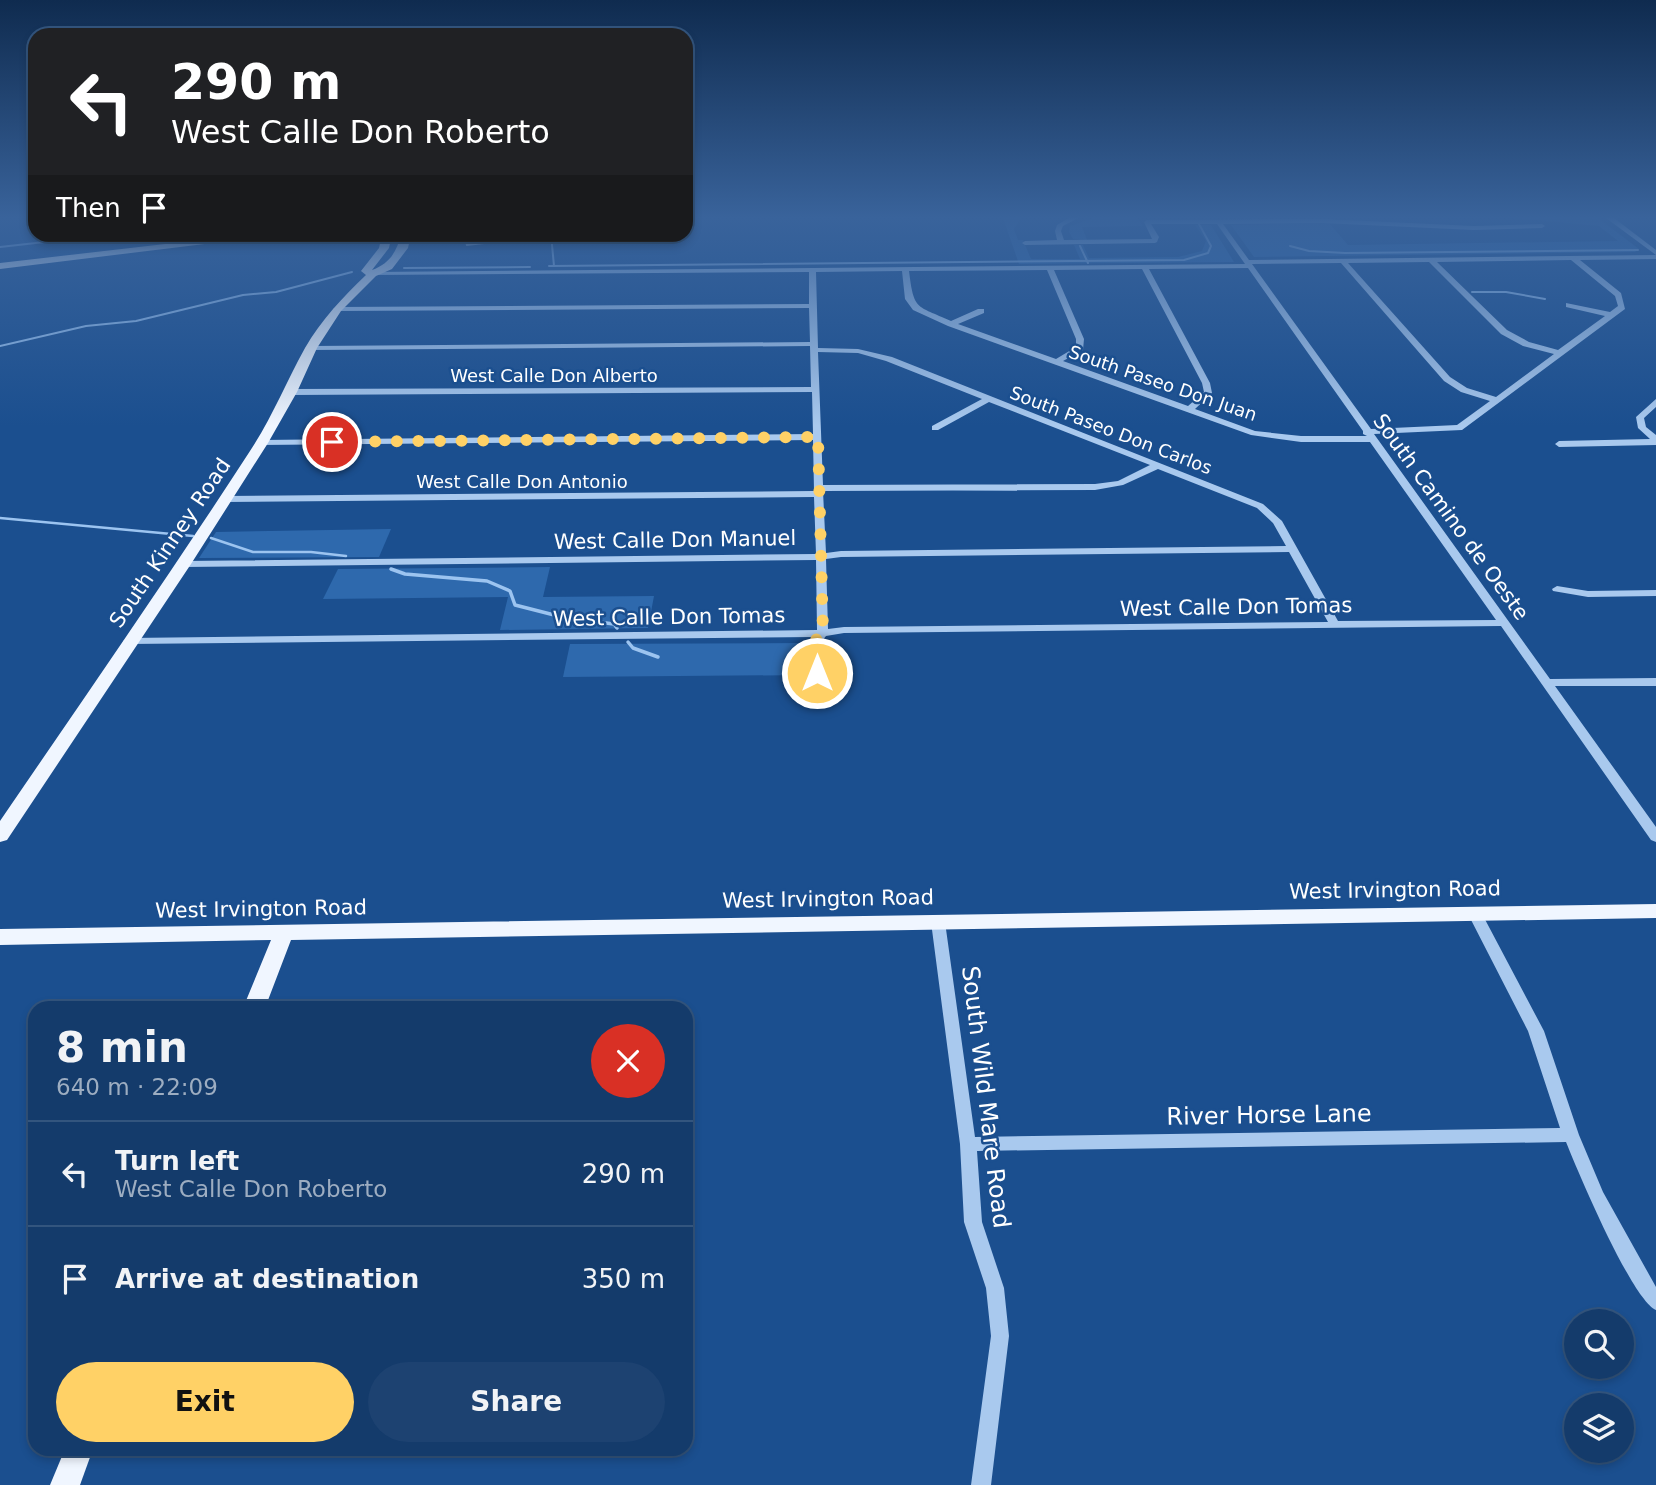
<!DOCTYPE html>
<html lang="en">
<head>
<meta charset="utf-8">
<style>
	body { margin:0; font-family:"DejaVu Sans",sans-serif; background:#1d4271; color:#f1f3f6; height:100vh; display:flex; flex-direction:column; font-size:26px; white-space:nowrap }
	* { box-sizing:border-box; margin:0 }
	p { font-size:23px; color:#9dadc1 }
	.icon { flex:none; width:38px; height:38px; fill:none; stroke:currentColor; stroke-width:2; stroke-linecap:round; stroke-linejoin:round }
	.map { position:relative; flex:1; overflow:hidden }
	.sheet { position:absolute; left:28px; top:1001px; width:665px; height:455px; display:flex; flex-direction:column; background:#143b6b; border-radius:21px; box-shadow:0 4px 10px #0003,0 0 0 2px #33557e }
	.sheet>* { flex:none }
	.top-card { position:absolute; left:28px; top:28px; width:665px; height:214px; border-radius:21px; box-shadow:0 4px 10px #0003,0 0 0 2px #33557e; background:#202124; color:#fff; overflow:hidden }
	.buttons { position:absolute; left:1564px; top:1309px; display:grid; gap:14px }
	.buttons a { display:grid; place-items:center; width:70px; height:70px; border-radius:50%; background:#143b6b; box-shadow:0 4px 10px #0003,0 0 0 2px #33557e; font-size:35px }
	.pin { position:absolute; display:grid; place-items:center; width:60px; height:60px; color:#fff; margin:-30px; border:4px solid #fff; border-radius:50%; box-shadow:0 2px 7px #0007 }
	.me { position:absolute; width:77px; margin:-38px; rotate:0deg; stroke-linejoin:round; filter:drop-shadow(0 0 5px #0008) }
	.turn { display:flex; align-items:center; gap:24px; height:147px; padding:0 28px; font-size:32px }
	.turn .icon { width:91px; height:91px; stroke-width:2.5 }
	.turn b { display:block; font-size:49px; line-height:60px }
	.then { display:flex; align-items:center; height:66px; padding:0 28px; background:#0003; gap:14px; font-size:26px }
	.round { display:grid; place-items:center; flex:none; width:74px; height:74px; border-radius:37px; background:#1d4271 }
	.headline { display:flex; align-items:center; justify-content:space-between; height:119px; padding:0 28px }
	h1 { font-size:42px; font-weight:800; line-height:52px }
	.cta { display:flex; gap:14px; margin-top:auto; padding:14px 28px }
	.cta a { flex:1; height:80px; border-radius:42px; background:#ffd166; color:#111; font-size:28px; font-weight:800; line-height:80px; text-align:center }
	.cta a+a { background:#1d4271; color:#f1f3f6 }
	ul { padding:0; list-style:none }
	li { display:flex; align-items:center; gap:21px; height:105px; padding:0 28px; border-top:2px solid #33557e }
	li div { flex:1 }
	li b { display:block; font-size:26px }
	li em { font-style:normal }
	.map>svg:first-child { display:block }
	.green { fill:#2e69ad }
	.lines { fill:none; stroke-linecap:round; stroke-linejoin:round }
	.stream-far2 { stroke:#9cc4f0; stroke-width:2 }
	.stream-far1 { stroke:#9cc4f0; stroke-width:2.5 }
	.stream { stroke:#9cc4f0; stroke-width:3.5 }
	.building { fill:#4478b7; stroke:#cfe3fa; stroke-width:2 }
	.minor { fill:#a9c9ee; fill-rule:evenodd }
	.major { fill:#f0f6ff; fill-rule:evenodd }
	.route { stroke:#ffd166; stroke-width:12; stroke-dasharray:0 21.6 }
	.labels { text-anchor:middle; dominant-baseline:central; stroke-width:5; stroke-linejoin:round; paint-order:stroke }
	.far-street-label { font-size:18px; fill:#fff; stroke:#1b4f8f }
	.street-label { font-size:21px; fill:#fff; stroke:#1b4f8f }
	.near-street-label { font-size:24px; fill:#fff; stroke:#1b4f8f }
</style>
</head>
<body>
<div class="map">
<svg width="1656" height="1485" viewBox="0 0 1656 1485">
	<rect width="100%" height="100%" fill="#1b4f8f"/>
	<!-- green -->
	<g class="green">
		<polygon points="1003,218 1021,218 1014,229 1018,240 1023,240 1031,259 1080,259 1074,245 1083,245 1089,258 1178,257 1202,251 1206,241 1195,225 1211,225 1234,262 1019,264"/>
		<polygon points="1094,218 1137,218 1143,226 1082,227 1087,240 1073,239 1069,232 1070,226"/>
		<polygon points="1512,218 1598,218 1639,249 1635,252 1254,257 1231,225 1329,223 1348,245 1618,241 1599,226"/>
		<polygon points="391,529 379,557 199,558 216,532"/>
		<polygon points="550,567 543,597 654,596 648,628 500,630 508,597 323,599 338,569"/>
		<polygon points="809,643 809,675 563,677 570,644"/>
	</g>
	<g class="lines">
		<!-- stream-far2 -->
		<g class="stream-far2">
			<polyline points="551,234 554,266"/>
			<polyline points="1080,246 1088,263"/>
			<polyline points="1290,246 1309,251 1345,253 1638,250"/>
			<polyline points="0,247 116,234"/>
			<polyline points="549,266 1184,260 1208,253 1211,246 1199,224"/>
			<polyline points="404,268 530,267"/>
			<polyline points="1472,292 1506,292 1545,299"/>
			<polyline points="0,346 86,326 136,321 243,295 276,292 352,272"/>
		</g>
		<!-- stream-far1 -->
		<g class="stream-far1">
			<polyline points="0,518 193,536"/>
			<polyline points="211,538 253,552 311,552 346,556"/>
		</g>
		<!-- stream -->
		<g class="stream">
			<polyline points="391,569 405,574 487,581 510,591 515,605 566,618 614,624 617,628"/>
			<polyline points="628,642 633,648 658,657"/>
		</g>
	</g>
	<!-- building -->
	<polygon class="building" points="463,234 501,234 501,241 467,245"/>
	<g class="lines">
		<!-- minor -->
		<g class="minor">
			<path d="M1069,218H1078L1063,226L1061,231L1064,240L1152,239L1144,222L1147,220L1323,219L1474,226L1542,224L1545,226L1542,228L1474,230L1323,223L1223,224L1249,260L1656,255L1606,218H1614L1656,250V259L1580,260L1621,293L1625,309L1462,430L1374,434L1550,679L1656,678V686H1555L1656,827V842L1651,840L1501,626L844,633L826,636L822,641L823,673L817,676L811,673L810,641L813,637L129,644L123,641L129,638L817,630L816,560L184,567L179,564L184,561L816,554L814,497L225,502L220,499L225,496L814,491L813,440L259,445L258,443L262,440L813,434L812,392L291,395L287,392L291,389L811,387L810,346L311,350L307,348L311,346L810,342L809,308L337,311L333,309L337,307L809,304V272L370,275L368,274L372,272L1245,264L1217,224H1151L1159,237L1157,242L1155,243L1025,245L1022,243L1025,241L1057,240L1055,231L1057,225ZM1571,260L1615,296L1618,306L1610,312L1566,303V307L1605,316L1558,350L1529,342L1507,330L1437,262ZM1429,262L1501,334L1523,346L1554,354L1496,397L1467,388L1450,377L1348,263ZM1341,263L1444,381L1461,392L1490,401L1457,425L1371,429L1252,264ZM1248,268L1363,431V434L1367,436H1301L1255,431L1195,409L1212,393L1210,383L1149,269ZM1142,269L1202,383L1204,392L1188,406L1063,361L1083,350L1084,339L1054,270ZM1047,270L1076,339V347L1056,359L958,324L984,313V309H978L951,321C916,305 914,311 909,271ZM902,271L905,299L913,310L948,326L1251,435L1301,442H1370L1496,620L1338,621L1282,521L1263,504L892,357L858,349L818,348L816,272ZM818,352L858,353L886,361L982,399L932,426V430H938L989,402L1150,465L1118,481L1095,484L823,485ZM1158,469L1257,508L1273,523L1286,546L841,551L826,553L823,491L1095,490L1123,485ZM1289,552L1328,622L844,627L828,629L826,559L841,557Z"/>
			<polygon points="1656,399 1656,407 1644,418 1646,427 1656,435 1656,445 1559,447 1555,444 1559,441 1650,439 1638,428 1636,417"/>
			<polygon points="1557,586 1588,591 1656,590 1656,596 1588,597 1553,591 1552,589"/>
			<path d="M1475,909L1480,910L1544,1031L1579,1135L1603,1192L1656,1287V1310C1632,1300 1578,1172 1566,1142L977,1151L982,1222L1004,1288L1009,1336L991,1485H971L991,1336L986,1288L964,1222L960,1144L931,922L933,918L938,917L943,918L945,922L975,1137L1560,1128L1528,1031L1468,914L1470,910Z"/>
		</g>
		<!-- major -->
		<g class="major">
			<polygon points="252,234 286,234 0,269 0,263"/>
			<path d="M382,234H392L389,248L372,270C389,264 397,252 401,234H411L408,248L392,269L376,276L341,311L317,348L297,392L268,443L191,564L7,840L0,842V821C84,698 169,576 250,451C272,418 286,382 305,348C321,320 343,297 366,275L361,271L379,248Z"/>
			<polygon points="1656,904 1656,918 291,940 265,1008 243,1008 271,940 0,945 0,929"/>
			<polygon points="65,1449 93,1449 80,1485 50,1485"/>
		</g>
	</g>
	<!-- sky -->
	<linearGradient id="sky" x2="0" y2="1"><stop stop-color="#0f2b4f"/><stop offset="0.51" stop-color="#39639b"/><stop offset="1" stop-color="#39639b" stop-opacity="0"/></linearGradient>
	<rect width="1656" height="426" fill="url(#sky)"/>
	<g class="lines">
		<!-- route -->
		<polyline class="route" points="332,442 818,437 823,632 816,640 817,673"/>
	</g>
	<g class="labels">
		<!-- far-street labels -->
		<g class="far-street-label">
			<text x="554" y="375">West Calle Don Alberto</text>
			<text transform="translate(1163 383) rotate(19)">South Paseo Don Juan</text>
			<text transform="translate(1111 430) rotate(21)">South Paseo Don Carlos</text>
			<text x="522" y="481">West Calle Don Antonio</text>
		</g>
		<!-- street labels -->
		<g class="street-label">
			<text transform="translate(1451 517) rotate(54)">South Camino de Oeste</text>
			<text transform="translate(675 540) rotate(-1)">West Calle Don Manuel</text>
			<text transform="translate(170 543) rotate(-56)">South Kinney Road</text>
			<text transform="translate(1236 607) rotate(-1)">West Calle Don Tomas</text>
			<text transform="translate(669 617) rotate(-1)">West Calle Don Tomas</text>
			<text transform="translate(1395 890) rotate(-1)">West Irvington Road</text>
			<text transform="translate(828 899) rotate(-1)">West Irvington Road</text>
			<text transform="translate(261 909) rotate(-1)">West Irvington Road</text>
		</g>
		<!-- near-street labels -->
		<g class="near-street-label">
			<text transform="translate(986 1097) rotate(83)">South Wild Mare Road</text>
			<text transform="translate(1269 1115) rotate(-1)">River Horse Lane</text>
		</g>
	</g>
</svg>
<div class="buttons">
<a><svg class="icon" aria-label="search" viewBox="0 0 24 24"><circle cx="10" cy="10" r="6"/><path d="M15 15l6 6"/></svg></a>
<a><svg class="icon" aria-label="layers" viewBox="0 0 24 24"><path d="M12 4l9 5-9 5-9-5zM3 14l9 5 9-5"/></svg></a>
</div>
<div class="pin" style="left:332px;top:442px;background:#d93025"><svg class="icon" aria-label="arrive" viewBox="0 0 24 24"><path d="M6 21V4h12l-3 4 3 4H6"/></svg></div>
<svg class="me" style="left:817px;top:673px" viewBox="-20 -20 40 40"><circle r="17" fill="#ffd166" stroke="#fff" stroke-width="3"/><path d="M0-11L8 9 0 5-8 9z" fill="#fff"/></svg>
<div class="top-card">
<div class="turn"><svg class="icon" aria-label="left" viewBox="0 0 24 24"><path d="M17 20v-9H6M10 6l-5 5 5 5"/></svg><div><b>290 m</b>West Calle Don Roberto</div></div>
<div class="then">Then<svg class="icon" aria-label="arrive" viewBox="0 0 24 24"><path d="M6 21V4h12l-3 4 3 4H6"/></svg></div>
</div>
<section class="sheet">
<div class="headline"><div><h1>8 min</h1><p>640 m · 22:09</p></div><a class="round" style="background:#d93025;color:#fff"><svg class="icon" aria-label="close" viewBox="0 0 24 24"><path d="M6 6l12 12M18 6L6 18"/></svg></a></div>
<ul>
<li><svg class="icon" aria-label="left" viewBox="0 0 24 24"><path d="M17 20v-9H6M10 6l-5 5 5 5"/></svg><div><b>Turn left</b><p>West Calle Don Roberto</p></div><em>290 m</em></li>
<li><svg class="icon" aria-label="arrive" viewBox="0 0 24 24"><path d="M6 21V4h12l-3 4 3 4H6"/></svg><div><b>Arrive at destination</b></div><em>350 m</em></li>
</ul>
<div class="cta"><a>Exit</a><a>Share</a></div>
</section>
</div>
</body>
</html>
